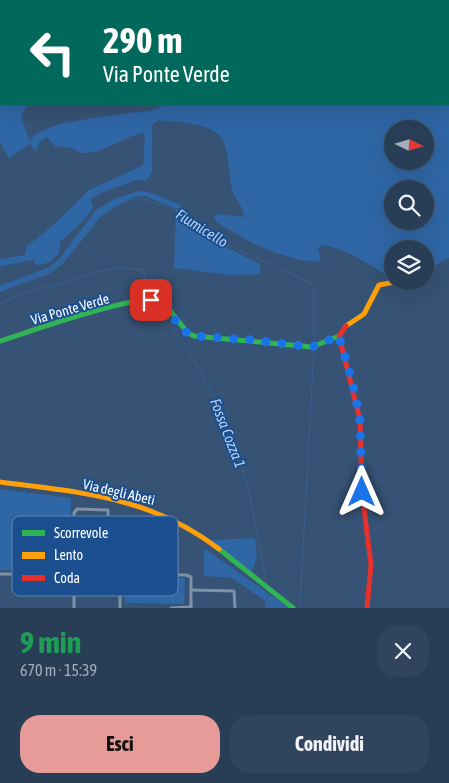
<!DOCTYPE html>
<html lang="it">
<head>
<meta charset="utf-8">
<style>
	body { margin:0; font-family:"Asap Condensed",sans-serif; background:#30455d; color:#f1f3f6; height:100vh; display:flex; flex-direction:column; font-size:19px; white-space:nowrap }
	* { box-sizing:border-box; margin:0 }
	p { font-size:16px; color:#a5aeba }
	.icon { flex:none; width:28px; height:28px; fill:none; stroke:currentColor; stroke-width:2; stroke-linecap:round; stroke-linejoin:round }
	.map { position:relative; height:608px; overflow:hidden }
	.side { display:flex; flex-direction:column; background:#283e57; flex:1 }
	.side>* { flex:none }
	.banner { position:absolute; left:0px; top:0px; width:450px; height:105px; box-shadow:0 5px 20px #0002,0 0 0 1px #44576d; background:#00695c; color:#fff; overflow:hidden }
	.needle { width:32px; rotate:95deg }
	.controls { position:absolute; left:384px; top:120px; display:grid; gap:10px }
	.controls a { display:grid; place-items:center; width:50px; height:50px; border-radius:50%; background:#283e57; box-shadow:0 5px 20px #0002,0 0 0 1px #44576d; font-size:25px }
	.pin { position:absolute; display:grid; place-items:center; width:42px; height:42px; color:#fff; margin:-21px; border-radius:10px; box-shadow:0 2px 8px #0006 }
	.me { position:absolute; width:55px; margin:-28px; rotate:0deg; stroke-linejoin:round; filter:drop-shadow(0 0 4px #0008) }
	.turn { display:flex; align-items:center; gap:18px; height:105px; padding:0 20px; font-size:22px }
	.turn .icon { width:65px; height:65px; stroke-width:2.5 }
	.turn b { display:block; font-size:35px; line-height:42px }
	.round { display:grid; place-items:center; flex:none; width:52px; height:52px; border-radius:20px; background:#30455d }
	.headline { display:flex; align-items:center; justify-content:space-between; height:85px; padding:0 20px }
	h1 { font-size:30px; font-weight:700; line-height:38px; color:#1e9e55 }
	.cta { display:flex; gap:10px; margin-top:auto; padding:10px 20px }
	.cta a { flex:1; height:58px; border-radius:20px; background:#e69b98; color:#111; font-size:20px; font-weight:700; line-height:58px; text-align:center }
	.cta a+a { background:#30455d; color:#f1f3f6 }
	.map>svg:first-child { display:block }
	.green { fill:#2f66a5; fill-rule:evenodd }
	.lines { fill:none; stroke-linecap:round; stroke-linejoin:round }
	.stream { stroke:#3b618d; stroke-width:1 }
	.street { stroke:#7d92a8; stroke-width:3 }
	.fast { stroke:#30b455; stroke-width:5 }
	.slow { stroke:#ff9f0a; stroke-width:5 }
	.jam { stroke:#e5322d; stroke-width:5 }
	.route { stroke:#1a73e8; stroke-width:9; stroke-dasharray:0 16.2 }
	.labels { text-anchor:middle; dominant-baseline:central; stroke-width:4; stroke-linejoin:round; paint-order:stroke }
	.street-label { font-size:14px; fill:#fff; stroke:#1b4f8f }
	.water-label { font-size:15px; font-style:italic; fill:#b5d3f5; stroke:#1b4f8f }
	.key { fill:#1b4f8f; stroke:#5f84b1; stroke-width:1 }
	.key-label { font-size:14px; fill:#fff }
</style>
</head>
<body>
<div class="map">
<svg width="449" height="608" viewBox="0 0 449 608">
	<rect width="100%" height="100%" fill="#365274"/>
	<!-- green -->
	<g class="green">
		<polygon points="38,0 335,0 334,1"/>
		<path d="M449,89V258L426,271L425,249H392V278L351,254L325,245L318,248L321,260L318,262L300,260L273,252L254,244L216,222L214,216L219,214L244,217C244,206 234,199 232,189C228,175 230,157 224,143C215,121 178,123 158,120L152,125V172L146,181L136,180L103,192L91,199L93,208L82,222L60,242C62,257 49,265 35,265L34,260H31L0,267V259L25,255L27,245C35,243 82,199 87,191L143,165L145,136L144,133C123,136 105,153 85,153C79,153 78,151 74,149C68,146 61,147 55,146L47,137L41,141L35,151L30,144L9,158L0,142V105L32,104L25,108L21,116L30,141C43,120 104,118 129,113C141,111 156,112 166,104H449ZM392,129H425V161H392ZM392,189H425V221H392Z"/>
		<path d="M139,191C154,191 165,200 180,204L181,208H175L145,196L134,197L102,215L63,264L49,274L0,292V286L50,267L61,257L95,211L116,198Z"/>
		<polygon points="176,210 224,246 260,264 260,274 229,275 174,268"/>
		<polygon points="0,489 71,498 71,571 0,570"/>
		<polygon points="255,538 257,557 252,572 209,540"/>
		<polygon points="204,548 289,608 265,608 265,601 232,578 204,576"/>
		<polygon points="116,577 185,578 184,604 125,603 125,591 116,591"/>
	</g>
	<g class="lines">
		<!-- stream -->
		<g class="stream">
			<polyline points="0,292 54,269 66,257 95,220 122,202 140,198 175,209 224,243 311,283 314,292 314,343"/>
			<polyline points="151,303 183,341 223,412 248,486 266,582"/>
			<polyline points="0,304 28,291 53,286 93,272 120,268 143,270 150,298"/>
			<polyline points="268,593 269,608"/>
			<polyline points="300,604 314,348"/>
		</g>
		<!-- street -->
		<g class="street">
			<polyline points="425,274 430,271"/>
			<polyline points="176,533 177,575"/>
			<polyline points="109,541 176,542"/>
			<polyline points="0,574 186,575 191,577 191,608"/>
			<polyline points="191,590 234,591 235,608"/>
			<polyline points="74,608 74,513 77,509 108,510 109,575"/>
			<polyline points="120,608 120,595"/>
			<polyline points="171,608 191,607"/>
		</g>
		<!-- fast -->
		<g class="fast">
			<path d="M0,341C29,332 131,295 156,301C169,304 179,324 188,333L194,336L312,347L339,336"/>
			<polyline points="219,549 293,608"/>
		</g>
		<!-- slow -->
		<g class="slow">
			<polyline points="346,326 364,314 379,285 401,281"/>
			<path d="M0,482C83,493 149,496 219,549"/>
		</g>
		<!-- jam -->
		<polyline class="jam" points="346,326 339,336 360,420 362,492 371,565 367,608"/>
	</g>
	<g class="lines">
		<!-- route -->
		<polyline class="route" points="151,300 158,302 188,334 194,336 253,340 312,347 339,336 353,385 360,420 362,492"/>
	</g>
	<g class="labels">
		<!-- street labels -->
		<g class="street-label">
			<text transform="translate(70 309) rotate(-16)">Via Ponte Verde</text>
			<text transform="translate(119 492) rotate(13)">Via degli Abeti</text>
		</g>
		<!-- water labels -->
		<g class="water-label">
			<text transform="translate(202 228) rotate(32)">Fiumicello</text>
			<text transform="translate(228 433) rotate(69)">Fossa Cozza 1</text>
		</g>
	</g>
	<!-- legend -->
	<rect x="12" y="516" width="166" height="80" rx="8" class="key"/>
	<rect x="22" y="530" width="23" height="6" fill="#30b455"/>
	<rect x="22" y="552" width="23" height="7" fill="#ff9f0a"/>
	<rect x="22" y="575" width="23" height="6" fill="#e5322d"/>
	<g class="key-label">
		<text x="54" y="538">Scorrevole</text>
		<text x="54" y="560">Lento</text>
		<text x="54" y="583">Coda</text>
	</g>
</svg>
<div class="controls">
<a><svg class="needle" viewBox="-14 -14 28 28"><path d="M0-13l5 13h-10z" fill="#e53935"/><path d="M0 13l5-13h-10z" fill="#a5aeba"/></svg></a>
<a><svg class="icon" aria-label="search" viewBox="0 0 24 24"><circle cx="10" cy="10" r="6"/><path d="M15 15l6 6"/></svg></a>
<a><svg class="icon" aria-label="layers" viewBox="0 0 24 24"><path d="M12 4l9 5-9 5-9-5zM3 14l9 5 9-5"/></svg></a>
</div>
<div class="pin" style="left:151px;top:300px;background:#d93025"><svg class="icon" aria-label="arrive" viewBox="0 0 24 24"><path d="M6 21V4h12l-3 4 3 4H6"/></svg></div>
<svg class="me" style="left:362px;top:492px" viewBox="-20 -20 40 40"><path d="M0-17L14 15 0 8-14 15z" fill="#1a73e8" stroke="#fff" stroke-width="4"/></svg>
<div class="banner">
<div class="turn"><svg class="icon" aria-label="left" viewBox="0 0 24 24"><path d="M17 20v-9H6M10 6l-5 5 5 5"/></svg><div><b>290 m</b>Via Ponte Verde</div></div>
</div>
</div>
<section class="side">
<div class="headline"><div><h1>9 min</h1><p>670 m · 15:39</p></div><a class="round"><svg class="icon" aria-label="close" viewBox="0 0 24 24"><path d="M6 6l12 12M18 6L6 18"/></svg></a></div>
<div class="cta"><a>Esci</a><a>Condividi</a></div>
</section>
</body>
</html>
